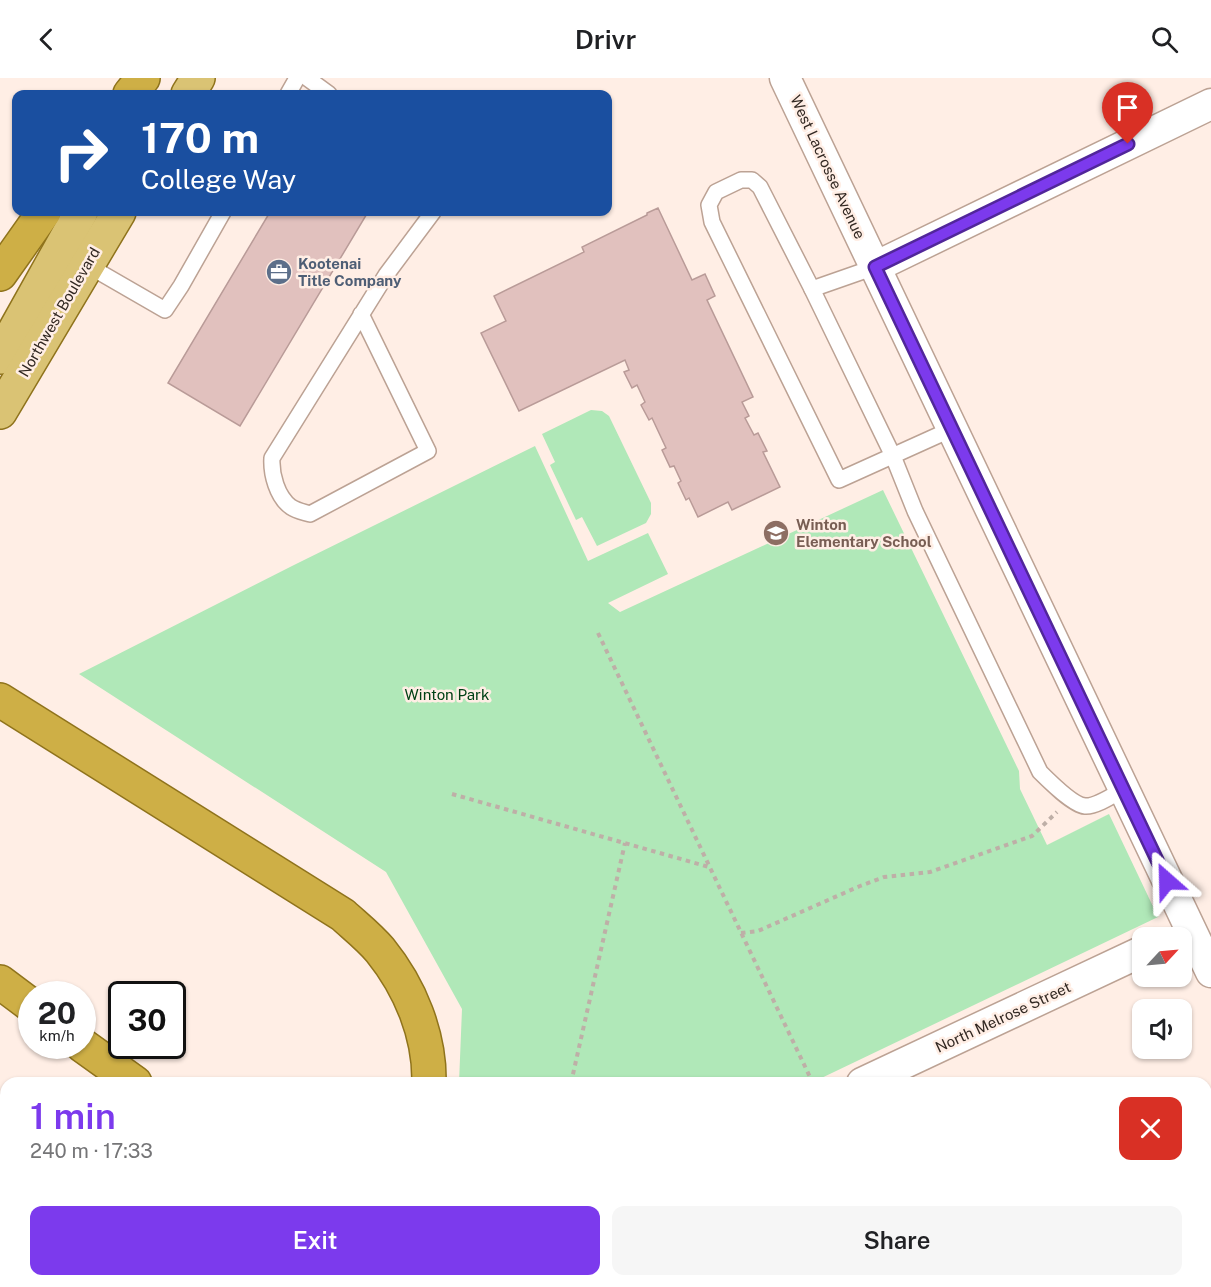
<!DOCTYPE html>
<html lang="en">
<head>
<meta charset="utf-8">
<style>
	body { margin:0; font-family:"Public Sans",sans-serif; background:#f6f6f6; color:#202124; height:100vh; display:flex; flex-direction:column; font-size:22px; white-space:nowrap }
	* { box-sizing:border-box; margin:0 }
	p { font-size:20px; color:#757577 }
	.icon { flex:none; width:33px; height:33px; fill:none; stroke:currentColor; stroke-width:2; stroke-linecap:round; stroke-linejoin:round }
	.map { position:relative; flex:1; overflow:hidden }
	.sheet { position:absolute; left:0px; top:999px; width:1212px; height:210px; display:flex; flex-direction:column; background:#fff; border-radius:18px 18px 0 0; box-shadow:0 2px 4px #0004 }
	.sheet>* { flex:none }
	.hud { position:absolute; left:12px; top:12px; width:600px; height:126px; border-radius:12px; box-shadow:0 2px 4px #0004; background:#1a4fa0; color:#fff; overflow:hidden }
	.needle { width:39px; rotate:64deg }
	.tools { position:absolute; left:1132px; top:849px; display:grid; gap:12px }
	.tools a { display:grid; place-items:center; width:60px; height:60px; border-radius:12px; background:#fff; box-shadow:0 2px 4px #0004; font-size:30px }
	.speed { position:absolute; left:18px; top:903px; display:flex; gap:12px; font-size:30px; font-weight:700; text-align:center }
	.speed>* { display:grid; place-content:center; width:78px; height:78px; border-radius:50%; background:#fff; box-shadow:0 2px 4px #0004; line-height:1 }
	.speed small { font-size:15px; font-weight:400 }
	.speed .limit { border:3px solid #111; border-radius:9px; background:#fff; color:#111 }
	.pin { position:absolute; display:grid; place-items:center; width:51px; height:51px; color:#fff; margin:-62px -26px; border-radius:50% 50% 50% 0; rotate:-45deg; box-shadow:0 0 6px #0007 }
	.pin .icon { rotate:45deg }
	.me { position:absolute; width:66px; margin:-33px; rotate:335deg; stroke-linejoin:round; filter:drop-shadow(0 0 4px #0008) }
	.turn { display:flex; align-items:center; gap:21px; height:126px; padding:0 30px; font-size:27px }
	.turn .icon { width:78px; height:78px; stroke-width:2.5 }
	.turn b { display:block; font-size:42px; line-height:51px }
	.round { display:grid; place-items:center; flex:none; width:63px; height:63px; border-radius:12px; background:#f6f6f6 }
	.summary { display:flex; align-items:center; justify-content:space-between; height:102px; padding:0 30px }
	h1 { font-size:36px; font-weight:600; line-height:45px; color:#7c3aed }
	.action { display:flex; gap:12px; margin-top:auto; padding:12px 30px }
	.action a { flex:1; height:69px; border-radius:12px; background:#7c3aed; color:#fff; font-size:24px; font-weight:600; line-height:69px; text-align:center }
	.action a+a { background:#f6f6f6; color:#202124 }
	header { display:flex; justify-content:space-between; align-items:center; height:78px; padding:0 30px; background:#fff; font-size:27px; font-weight:600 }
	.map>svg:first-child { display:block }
	.green { fill:#b0e8b8 }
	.building { fill:#e1c1be; stroke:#b99b98; stroke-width:1.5 }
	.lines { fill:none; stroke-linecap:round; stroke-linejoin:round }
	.service-casing { stroke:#bca294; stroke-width:18 }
	.minor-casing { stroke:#bca294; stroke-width:33 }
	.primary-casing { stroke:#8f731c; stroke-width:36 }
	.trunk-casing { stroke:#8f731c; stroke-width:36 }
	.path { stroke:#beafa7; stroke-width:4; stroke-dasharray:4.5 4.5; stroke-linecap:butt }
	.service { stroke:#fff; stroke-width:15 }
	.minor { stroke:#fff; stroke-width:30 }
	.primary { stroke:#dac374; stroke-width:33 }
	.trunk { stroke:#ceaf46; stroke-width:33 }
	.route-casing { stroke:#51269a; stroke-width:15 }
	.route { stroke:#7c3aed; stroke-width:10 }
	.labels { text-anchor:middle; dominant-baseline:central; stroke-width:5; stroke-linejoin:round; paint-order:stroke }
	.street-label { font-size:15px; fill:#322822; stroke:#ffeee5 }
	.service-label { font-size:15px; font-weight:bold; fill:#4e5e75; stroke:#ffeee5; text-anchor:start }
	.education-label { font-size:15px; font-weight:bold; fill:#785e54; stroke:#ffeee5; text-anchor:start }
	.park-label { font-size:15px; fill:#004115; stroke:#ffeee5 }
</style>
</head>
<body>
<header><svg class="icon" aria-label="back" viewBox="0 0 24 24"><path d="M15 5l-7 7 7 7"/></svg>Drivr<svg class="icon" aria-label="search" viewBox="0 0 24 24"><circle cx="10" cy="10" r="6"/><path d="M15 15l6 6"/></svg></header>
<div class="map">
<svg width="1211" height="1209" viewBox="0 0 1211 1209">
	<rect width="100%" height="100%" fill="#ffeee5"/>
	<!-- green -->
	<g class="green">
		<polygon points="591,332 602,333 609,338 651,425 651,436 646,445 597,468 582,439 576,442 550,387 555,384 542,356"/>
		<polygon points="535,368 588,483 648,455 668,496 608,525 620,534 883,412 1019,693 1020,711 1047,767 1109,736 1158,839 811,1005 459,1005 462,931 386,794 79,596 294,487"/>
	</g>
	<!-- building -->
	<g class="building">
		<polygon points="658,130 692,202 705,196 715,218 707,222 753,319 742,324 749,338 745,340 754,357 758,355 767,373 763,374 780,409 732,432 728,424 698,439 689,420 686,422 678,405 681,403 674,388 670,389 662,372 666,370 652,340 649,342 641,327 645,324 637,307 632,310 624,294 629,292 625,282 519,333 481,255 506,243 494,218 584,174 582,169 647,137 647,135"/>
		<polygon points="270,134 368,134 240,348 168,305"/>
		<polygon points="161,1203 205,1203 211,1209 167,1209"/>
		<polygon points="609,1203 643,1203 646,1209 612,1209"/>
		<polygon points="686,1203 709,1203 697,1209 689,1209"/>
		<polygon points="740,1203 778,1203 781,1209 742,1209"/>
	</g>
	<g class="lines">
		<!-- service casing -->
		<g class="service-casing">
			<g id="service">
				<polyline points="307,0 329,16"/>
				<polyline points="288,16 297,0"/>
				<polyline points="87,187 165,232 181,208 223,134"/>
				<polyline points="812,211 875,189"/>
				<path d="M361,236L428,373L310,436C304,434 297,433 291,429C277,419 271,396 272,380L386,197L433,134"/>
				<path d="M952,351L839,402L712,144L709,127L716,114L741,102H752L760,109L812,211L893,378L915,433L1040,694C1049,703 1073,727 1085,728C1096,729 1115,716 1124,711"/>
				<polyline points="1206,1041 1211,1039"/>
				<polyline points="0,1105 6,1104"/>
				<polyline points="128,1203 129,1209"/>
				<polyline points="854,1209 866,1203"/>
			</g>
		</g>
		<!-- minor casing -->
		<g class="minor-casing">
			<g id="minor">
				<polyline points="785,0 1211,894"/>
				<polyline points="875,189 1211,26"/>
				<polyline points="862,1005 1143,873"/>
				<polyline points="889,1203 892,1209"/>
				<polyline points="514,1209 514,1203"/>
			</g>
		</g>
		<!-- primary casing -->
		<g class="primary-casing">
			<g id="primary">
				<polyline points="188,16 198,0"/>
				<polyline points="0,279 81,134"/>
				<polyline points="0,334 119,134"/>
			</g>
		</g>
		<!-- trunk casing -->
		<g class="trunk-casing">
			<g id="trunk">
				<polyline points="130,16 143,0"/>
				<polyline points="0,196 44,134"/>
				<path d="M0,622L343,837C355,848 369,859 380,872C410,909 430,957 429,1005"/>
				<polyline points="0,904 32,928"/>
				<polyline points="82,967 135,1005"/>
				<polyline points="367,1203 372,1209"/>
			</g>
		</g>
		<!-- path -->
		<g class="path">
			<polyline points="598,555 810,999"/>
			<polyline points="452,716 709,789"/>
			<polyline points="741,855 758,853 860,808 884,799 930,794 1032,758 1057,734"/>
			<polyline points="571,1005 625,765"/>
		</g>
		<!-- service -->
		<use href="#service" class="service"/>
		<!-- minor -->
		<use href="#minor" class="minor"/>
		<!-- primary -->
		<use href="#primary" class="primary"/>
		<!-- trunk -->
		<use href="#trunk" class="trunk"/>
	</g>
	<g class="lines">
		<!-- route casing -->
		<g class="route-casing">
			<polyline id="route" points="1128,66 875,189 1167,803"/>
		</g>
		<!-- route -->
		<use href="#route" class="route"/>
	</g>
	<!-- icons -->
	<defs>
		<g id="office-disc" transform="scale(1.35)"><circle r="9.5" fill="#5c6f8a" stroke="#ffeee5"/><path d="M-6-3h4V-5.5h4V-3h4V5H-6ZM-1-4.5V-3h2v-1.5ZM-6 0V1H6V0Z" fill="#fff"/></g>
		<g id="school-disc" transform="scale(1.35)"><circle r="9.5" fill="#8d6e63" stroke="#ffeee5"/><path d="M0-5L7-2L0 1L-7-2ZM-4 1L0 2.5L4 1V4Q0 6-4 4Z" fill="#fff"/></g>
	</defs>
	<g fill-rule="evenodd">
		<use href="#office-disc" x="279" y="194"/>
		<use href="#school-disc" x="776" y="455"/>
	</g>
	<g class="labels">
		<!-- street labels -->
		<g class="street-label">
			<text transform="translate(828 89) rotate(65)">West Lacrosse Avenue</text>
			<text transform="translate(59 234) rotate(-60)">Northwest Boulevard</text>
			<text transform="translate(1003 939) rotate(-25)">North Melrose Street</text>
		</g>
		<!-- service labels -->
		<g class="service-label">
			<text x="298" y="185">Kootenai<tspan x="298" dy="17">Title Company</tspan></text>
		</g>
		<!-- education labels -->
		<g class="education-label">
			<text x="796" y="446">Winton<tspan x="796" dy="17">Elementary School</tspan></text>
		</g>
		<!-- park labels -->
		<g class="park-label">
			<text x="447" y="616">Winton Park</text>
		</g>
	</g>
</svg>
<div class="tools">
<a><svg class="needle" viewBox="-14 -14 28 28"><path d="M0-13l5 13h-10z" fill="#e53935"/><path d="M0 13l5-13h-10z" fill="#757577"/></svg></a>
<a><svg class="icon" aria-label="sound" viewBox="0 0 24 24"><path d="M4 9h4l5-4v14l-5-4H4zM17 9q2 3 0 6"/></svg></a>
</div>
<div class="speed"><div>20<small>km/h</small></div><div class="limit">30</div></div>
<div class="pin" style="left:1128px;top:66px;background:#d93025"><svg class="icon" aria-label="arrive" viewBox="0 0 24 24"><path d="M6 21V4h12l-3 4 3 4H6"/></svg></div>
<svg class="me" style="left:1167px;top:803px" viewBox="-20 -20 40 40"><path d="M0-17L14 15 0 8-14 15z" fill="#7c3aed" stroke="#fff" stroke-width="4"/></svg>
<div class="hud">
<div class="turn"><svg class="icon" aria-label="right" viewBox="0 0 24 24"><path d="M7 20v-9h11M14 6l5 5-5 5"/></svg><div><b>170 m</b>College Way</div></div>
</div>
<section class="sheet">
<div class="summary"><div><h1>1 min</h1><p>240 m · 17:33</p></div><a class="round" style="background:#d93025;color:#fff"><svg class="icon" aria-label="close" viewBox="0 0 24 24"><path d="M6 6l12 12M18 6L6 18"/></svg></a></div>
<div class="action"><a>Exit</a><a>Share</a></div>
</section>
</div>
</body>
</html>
